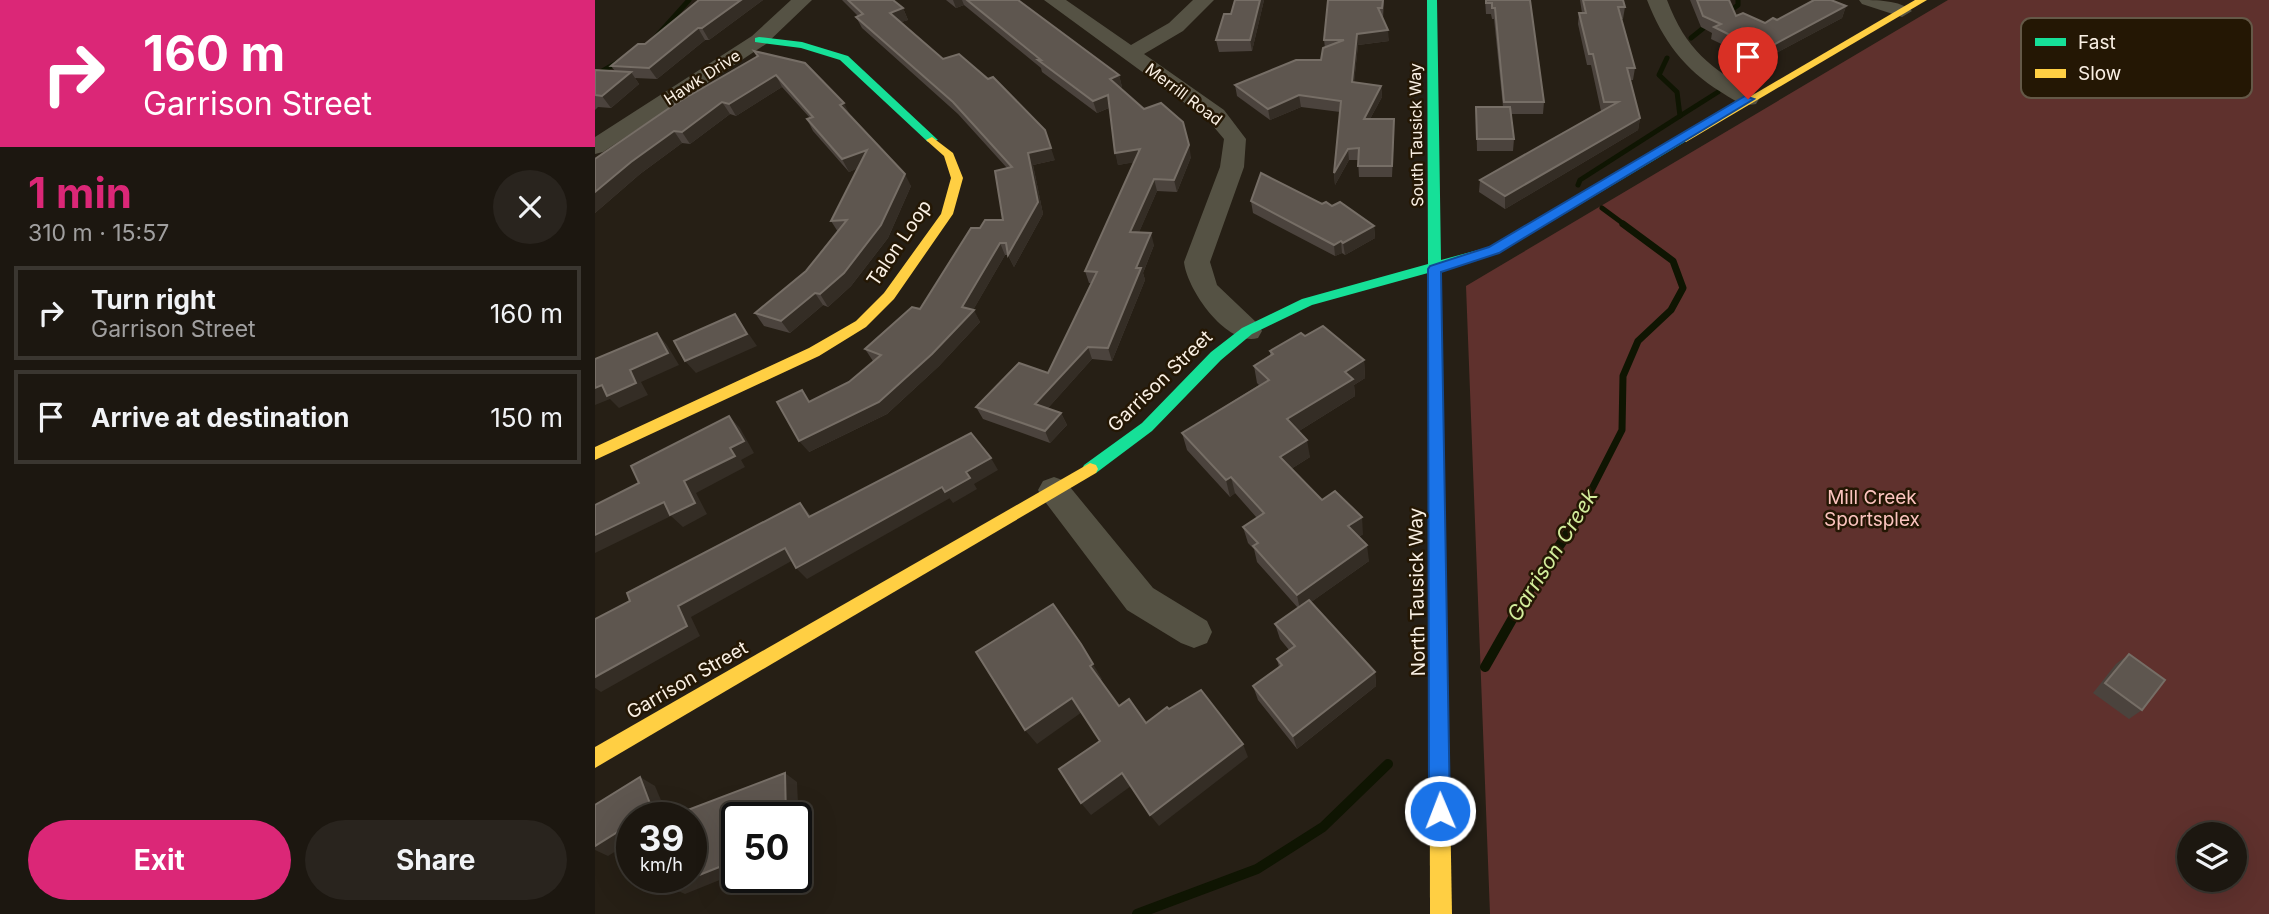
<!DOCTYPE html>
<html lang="en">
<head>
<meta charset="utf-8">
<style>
	body { margin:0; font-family:Inter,sans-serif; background:#29241e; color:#f1f3f6; height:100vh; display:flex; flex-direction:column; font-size:26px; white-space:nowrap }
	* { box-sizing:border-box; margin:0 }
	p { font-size:23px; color:#a09f9f }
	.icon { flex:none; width:38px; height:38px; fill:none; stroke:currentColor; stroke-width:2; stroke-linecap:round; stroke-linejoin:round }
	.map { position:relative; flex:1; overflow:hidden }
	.details { display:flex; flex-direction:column; background:#1c1710; width:595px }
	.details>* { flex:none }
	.banner { background:#db2777; color:#fff; overflow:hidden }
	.buttons { position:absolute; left:1582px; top:822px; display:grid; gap:14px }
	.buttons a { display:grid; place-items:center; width:70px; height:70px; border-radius:50%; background:#1c1710; box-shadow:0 7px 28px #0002,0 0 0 2px #3a3630; font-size:35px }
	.speed { position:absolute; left:21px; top:802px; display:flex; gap:14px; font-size:35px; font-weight:700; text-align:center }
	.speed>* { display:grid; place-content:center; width:91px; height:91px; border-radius:50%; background:#1c1710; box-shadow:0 7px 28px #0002,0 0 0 2px #3a3630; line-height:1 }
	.speed small { font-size:18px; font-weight:400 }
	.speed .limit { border:4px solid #111; border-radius:10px; background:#fff; color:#111 }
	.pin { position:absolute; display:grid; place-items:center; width:60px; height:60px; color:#fff; margin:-72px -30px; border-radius:50% 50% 50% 0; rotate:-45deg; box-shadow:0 0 7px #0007 }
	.pin .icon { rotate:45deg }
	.me { position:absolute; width:77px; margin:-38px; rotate:359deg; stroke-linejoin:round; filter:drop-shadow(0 0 5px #0008) }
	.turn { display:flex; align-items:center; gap:24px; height:147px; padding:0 28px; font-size:32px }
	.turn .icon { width:91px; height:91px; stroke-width:2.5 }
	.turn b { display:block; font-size:49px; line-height:60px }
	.round { display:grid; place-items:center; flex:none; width:74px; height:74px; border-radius:37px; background:#29241e }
	.headline { display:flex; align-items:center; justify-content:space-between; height:119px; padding:0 28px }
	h1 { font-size:42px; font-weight:700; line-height:52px; color:#db2777 }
	.primary-button { display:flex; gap:14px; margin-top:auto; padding:14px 28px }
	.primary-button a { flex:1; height:80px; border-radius:42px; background:#db2777; color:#fff; font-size:28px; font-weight:700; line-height:80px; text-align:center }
	.primary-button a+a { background:#29241e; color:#f1f3f6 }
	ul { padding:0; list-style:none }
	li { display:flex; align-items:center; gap:21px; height:94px; margin:0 14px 10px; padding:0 14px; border:4px solid #3a3630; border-radius:0px }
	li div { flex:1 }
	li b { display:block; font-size:26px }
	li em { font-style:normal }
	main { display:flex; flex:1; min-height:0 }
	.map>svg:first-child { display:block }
	.green { fill:#5f312d; fill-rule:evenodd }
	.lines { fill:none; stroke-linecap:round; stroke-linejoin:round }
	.stream-far2 { stroke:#0f1502; stroke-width:5 }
	.stream-far1 { stroke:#0f1502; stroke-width:7 }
	.stream { stroke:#0f1502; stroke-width:10 }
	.street { fill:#555244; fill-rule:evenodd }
	.fast { fill:#16e098; fill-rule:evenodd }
	.slow { fill:#ffcf43; fill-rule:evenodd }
	.wall { fill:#4b433d }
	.shaded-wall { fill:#342d25 }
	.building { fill:#5e564f; stroke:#766e66; stroke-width:2 }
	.route { fill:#1a73e8; stroke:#114b97; stroke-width:2 }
	.labels { text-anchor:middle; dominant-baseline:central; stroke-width:5; stroke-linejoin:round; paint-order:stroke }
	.far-street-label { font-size:16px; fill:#faf0e4; stroke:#241704 }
	.street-label { font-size:19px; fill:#faf0e4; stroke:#241704 }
	.park-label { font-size:19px; fill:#fcc4bf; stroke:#241704 }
	.water-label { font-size:21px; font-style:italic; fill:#d2ed9b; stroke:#241704 }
	.key { fill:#241704; stroke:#645847; stroke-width:2 }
	.key-label { font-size:19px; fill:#faf0e4 }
</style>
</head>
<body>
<main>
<section class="details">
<div class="banner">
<div class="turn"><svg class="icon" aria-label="right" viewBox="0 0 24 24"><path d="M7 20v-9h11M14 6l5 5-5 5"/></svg><div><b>160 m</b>Garrison Street</div></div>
</div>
<div class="headline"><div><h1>1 min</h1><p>310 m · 15:57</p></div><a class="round"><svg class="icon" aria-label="close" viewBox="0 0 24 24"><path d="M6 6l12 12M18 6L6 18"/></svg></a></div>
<ul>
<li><svg class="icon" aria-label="right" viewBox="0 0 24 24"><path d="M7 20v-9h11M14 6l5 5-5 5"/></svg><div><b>Turn right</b><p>Garrison Street</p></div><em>160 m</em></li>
<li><svg class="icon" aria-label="arrive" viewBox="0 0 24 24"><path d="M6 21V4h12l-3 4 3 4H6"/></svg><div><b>Arrive at destination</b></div><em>150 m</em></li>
</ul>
<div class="primary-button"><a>Exit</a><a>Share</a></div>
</section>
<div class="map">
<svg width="1674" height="914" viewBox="0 0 1674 914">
	<rect width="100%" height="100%" fill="#261f15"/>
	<!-- green -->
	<path class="green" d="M1353,0H1674V914H895L871,286ZM1594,835H1640V880H1594Z"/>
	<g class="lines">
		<!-- stream-far2 -->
		<g class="stream-far2">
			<polyline points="1130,15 1143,5 1143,0"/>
			<polyline points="1096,38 1116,22"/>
			<polyline points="59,39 94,0"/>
			<polyline points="0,75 25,61"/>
			<polyline points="1142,81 1180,60"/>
			<polyline points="1085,116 1123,92"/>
			<polyline points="983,185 985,180 1085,116 1082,92 1064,75 1072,58"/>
			<polyline points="1007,208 1030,225"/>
		</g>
		<!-- stream-far1 -->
		<polyline class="stream-far1" points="980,522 1027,430 1028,376 1043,341 1076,310 1088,288 1078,261 1028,224"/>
		<!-- stream -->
		<g class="stream">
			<polyline points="890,667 931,595 981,521"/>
			<polyline points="542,914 662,869 728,827 793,764"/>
		</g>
		<!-- street -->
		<g class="street">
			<polygon points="196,0 217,0 171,44 8,152 0,154 0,137 157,36"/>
			<path d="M449,0H471L536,45L574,23L598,0H619L588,31L549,54L629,110L651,139L649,167L615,262L622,285L663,324L667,331L663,338C632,347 592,290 589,262L625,167L629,139L613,120Z"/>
			<path d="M1052,0H1072C1091,50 1115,68 1161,94L1164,99L1161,104C1147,107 1137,99 1126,92C1089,69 1068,41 1052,0Z"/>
			<path d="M1264,0C1281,0 1305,0 1317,11L1307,17L1267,4Z"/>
			<polygon points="459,477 470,481 558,588 612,621 617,632 612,643 599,648 586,643 532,610 448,499 443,490 448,481"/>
		</g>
		<!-- fast -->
		<g class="fast">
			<polygon points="832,0 842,0 846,260 894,247 1083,138 1093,140 904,253 846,269 848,397 846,401 841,402 834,397 833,273 717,305 657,334 626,360 557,431 501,473 489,473 487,469 489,465 547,423 616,352 647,328 707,299 833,264"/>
			<polygon points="164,37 207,42 253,56 343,140 333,142 245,60 206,48 160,42 160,38"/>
		</g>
		<!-- slow -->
		<g class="slow">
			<polygon points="1320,0 1332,0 1091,142 1081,140"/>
			<polygon points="337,137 358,153 368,178 358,214 299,299 271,327 224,356 0,460 0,447 214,348 261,321 289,293 346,214 356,178 349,156 331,140"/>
			<polygon points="841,392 848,397 857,914 835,914 834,397"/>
			<polygon points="495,463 501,465 503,469 501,473 0,768 0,747"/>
		</g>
	</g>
	<!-- wall -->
	<g class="wall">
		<polygon points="104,0 168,0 114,40 110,40 62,79 40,78 44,84 16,108 3,107 0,110 0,70 20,71 16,66 50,44"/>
		<polygon points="247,0 298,0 308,8 313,20 306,22 460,160 438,165 448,214 419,267 413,255 410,255 378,310 385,322 344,366 292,414 214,452 215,401 254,382 278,361 270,349 325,309 385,228 408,220 412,168 363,114 267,28 261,17 263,16"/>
		<polygon points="351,0 423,0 524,75 527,87 525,88 596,157 582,192 562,191 544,232 559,245 548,273 550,280 517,361 497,359 453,408 466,413 472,425 455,443 388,419 381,407 453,373 496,283 494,283 490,271 539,162 523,165 514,108 502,113 447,72 446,68 369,5 361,8"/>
		<polygon points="640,0 669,0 657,51 624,52 621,40 636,14"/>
		<polygon points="789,0 788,19 794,41 763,45 759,82 786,86 787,97 775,119 799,131 797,177 764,177 763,160 754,160 740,185 739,173 745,112 706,107 675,120 642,96 640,85 726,60 730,48 729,40"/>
		<polygon points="890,0 935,0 949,102 948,114 916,114 919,139 918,151 882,151 881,107 908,107 899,19 897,19 896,14 891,14"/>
		<polygon points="985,0 1028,0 1030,7 1028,19 1026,19 1040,68 1038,80 1035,80 1045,118 1043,130 910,209 884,192 885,180 1006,111 996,65 992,65 983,24 984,13 987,13"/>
		<polygon points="1095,0 1134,0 1141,16 1170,23 1251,6 1247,18 1164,62 1116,39 1117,33 1106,27"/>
		<polygon points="159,51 255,115 316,186 293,238 256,286 233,307 228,305 195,333 169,326 160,313 211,271 243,232 236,221 263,168 254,172 218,131 212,119 215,118 187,87 141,116 135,114 95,144 87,143 45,174 0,213 0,159 162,57"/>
		<polygon points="656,201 727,204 737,206 779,226 780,238 750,255 747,253 740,256 658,213"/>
		<polygon points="710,336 769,360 770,378 759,385 760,396 704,431 715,457 696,469 727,500 768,534 764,537 774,561 716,602 780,672 781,686 702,749 663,700 658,686 684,667 682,659 694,650 685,639 680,624 703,608 662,562 659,549 653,543 648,527 662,518 640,493 635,497 592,450 587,433 664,385 662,383 659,366 675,356 675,351"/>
		<polygon points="1534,654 1547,710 1534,719 1498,693 1521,664"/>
	</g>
	<!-- shaded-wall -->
	<g class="shaded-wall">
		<polygon points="146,0 168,0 114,40 107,28"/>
		<polygon points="358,0 367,0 369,5 361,8"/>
		<polygon points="665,0 669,0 657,51 655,40"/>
		<polygon points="1251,6 1247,18 1164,62 1167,51"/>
		<polygon points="308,8 313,20 300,24 295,13"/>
		<polygon points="103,28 110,40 62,79 54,68"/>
		<polygon points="793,30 794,41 763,45 758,94 757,82 762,34"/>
		<polygon points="36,72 44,84 16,108 7,96"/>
		<polygon points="181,75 187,87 141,116 134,104"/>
		<polygon points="524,75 527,87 518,91 515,79"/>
		<polygon points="786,86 787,97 769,130 769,119"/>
		<polygon points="513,95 516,107 502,113 498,101"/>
		<polygon points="704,95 706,107 675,120 673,109"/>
		<polygon points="127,102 135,114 95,144 87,132"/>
		<polygon points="249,103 255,115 245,105"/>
		<polygon points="1045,118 1043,130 910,209 910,196"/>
		<polygon points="799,119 799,131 797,177 797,166"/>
		<polygon points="450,130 460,160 438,165 448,214 419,267 413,255 433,153"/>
		<polygon points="79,131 87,143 45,174 0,213 0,192 36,162"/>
		<polygon points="594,145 596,157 582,192 579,180"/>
		<polygon points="545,149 548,161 523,165 520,153"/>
		<polygon points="753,149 754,160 740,185 739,173"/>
		<polygon points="272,150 278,162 254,172 247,159"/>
		<polygon points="310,174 316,186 293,238 256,286 233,307 225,294"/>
		<polygon points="559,179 562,191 539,244 535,232"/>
		<polygon points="779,226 780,238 750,255 748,243"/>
		<polygon points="556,233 559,245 548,273 550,280 517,361 513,348 541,268"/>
		<polygon points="746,241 747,253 740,256 739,245"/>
		<polygon points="405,243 410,255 377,312 379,310 385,322 344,366 292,414 214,452 204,441 367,307"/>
		<polygon points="220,293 228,305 195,333 186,321"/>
		<polygon points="140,314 162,346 101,373 90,361"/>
		<polygon points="62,333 72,345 84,365 46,382 53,395 24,408 15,399 0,405 0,388 35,370"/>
		<polygon points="493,347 497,359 446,416 440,404"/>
		<polygon points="769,360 770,378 759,385 760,396 696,436 692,419 750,372"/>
		<polygon points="466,413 472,425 455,443 450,431"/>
		<polygon points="134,416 145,428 159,453 146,460 150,467 101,493 112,514 88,527 76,516 0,553 0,535 89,481 135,448"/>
		<polygon points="712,440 715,457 688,474 685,457"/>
		<polygon points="396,458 403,470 379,484 382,489 358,503 350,492 371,472"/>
		<polygon points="636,477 640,493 635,497 631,480"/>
		<polygon points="347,487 355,498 212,579 201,568"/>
		<polygon points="205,503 215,514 224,529 214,517"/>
		<polygon points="767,517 768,534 755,543 753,526"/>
		<polygon points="772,545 774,561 705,610 702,595"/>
		<polygon points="190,548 200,559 96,617 105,636 6,692 0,688 0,677 83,606"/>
		<polygon points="498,664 507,679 504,681 495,666"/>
		<polygon points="780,672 781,686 702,749 698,736"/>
		<polygon points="477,698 487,712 442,744 430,730"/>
		<polygon points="648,744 653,757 564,826 555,815"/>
		<polygon points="190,773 202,782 205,847 201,849 201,817 191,817"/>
		<polygon points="527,773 536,786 496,815 486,803"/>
		<polygon points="45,777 60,786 73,817 45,817"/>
		<polygon points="37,823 37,841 13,856 0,850 0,846"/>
		<polygon points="142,860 142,873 90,894 74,887"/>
	</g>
	<!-- building -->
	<g class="building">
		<polygon points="104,0 146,0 107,28 103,28 54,68 16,66 43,44 50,44"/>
		<polygon points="253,0 298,0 308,8 295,13 348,59 364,54 393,79 398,77 450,130 456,148 433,153 443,202 413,255 411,243 405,243 367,307 379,310 337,354 284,402 204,441 182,402 207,390 214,402 254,382 286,355 270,349 317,307 325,309 376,228 385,228 390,220 408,220 400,171 417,167 358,102 261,17 268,14"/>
		<polygon points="372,0 423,0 524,75 515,79 549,109 566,103 588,122 594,145 579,180 559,179 535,232 556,233 541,268 546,268 513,348 493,347 440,404 466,413 450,431 381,407 424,363 453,373 502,272 490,271 545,149 520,153 513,95 498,101 443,60 446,60"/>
		<polygon points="640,0 665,0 655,40 621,40 629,14 636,14"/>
		<polygon points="733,0 788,0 787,8 783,8 793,30 762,34 757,82 786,86 769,119 799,119 797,166 763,166 764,148 753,149 739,173 746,101 704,95 673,109 640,85 701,60 726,60 728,48 749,40 729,40"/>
		<polygon points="891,0 935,0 949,102 909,102 900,8 897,8 897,3 891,3"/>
		<polygon points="988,0 1028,0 1030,7 1023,7 1040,68 1032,68 1045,118 910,196 885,180 1023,102 1009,102 998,54 994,54 984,13 991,13"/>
		<polygon points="1102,0 1134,0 1141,16 1148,13 1170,23 1178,18 1182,20 1219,0 1236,0 1251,6 1167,51 1119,27 1126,24 1108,16"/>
		<polygon points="159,51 210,63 249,103 245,105 310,174 286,225 249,273 225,294 220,293 186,321 160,313 211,271 252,220 236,221 272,150 247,159 212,119 218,117 181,75 134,104 127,102 87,132 79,131 36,162 0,192 0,159 80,104 163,56"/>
		<polygon points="0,70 36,72 7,96 0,95"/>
		<polygon points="881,107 915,107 919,139 882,139"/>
		<polygon points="666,173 727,204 731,202 737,206 745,202 779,226 748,243 746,241 739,245 656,201"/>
		<polygon points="140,314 152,334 90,361 79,341"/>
		<polygon points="728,326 769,360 750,372 758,379 692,419 712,440 685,457 727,500 740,491 767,517 753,526 772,545 702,595 658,546 663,543 648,527 669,513 636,477 631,480 587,433 674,380 659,366 678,354 675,351 706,333 710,336"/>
		<polygon points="62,333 73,353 35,370 41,383 12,396 7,385 0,388 0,359"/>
		<polygon points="134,416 149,441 135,448 140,456 89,481 100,503 75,515 69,502 0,535 0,505 44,483 36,466"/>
		<polygon points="376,433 396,458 371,472 375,478 350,492 347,487 201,568 190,548 83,606 92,626 0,677 0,619 35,601 32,593 205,503 214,517"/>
		<polygon points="714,600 780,672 698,736 658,686 687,665 682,659 700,646 680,624"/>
		<polygon points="458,604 486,644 498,664 495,666 524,706 534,699 551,723 572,707 574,709 606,690 648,744 555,815 527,773 486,803 464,769 505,741 477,698 430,730 381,652"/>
		<polygon points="1534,654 1570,680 1547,710 1510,683"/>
		<polygon points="190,773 191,817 142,817 142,860 74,887 74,877 96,877 96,817 77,817 77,816"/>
		<polygon points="45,777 57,809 45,817 37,817 37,823 0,846 0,805"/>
	</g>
	<!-- route -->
	<polygon class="route" points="1150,96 1159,99 904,253 846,272 855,811 852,818 845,821 837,818 834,811 833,269 835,266 894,247"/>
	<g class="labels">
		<!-- far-street labels -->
		<g class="far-street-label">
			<text transform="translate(107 77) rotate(-33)">Hawk Drive</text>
			<text transform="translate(589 94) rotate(37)">Merrill Road</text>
			<text transform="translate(821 135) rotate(-91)">South Tausick Way</text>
		</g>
		<!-- street labels -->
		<g class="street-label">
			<text transform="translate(304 243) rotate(-56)">Talon Loop</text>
			<text transform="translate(565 381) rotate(-44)">Garrison Street</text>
			<text transform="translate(822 592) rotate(-91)">North Tausick Way</text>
			<text transform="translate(92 680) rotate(-30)">Garrison Street</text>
		</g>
		<!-- park labels -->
		<g class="park-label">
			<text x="1277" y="497">Mill Creek<tspan x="1277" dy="22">Sportsplex</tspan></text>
		</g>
		<!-- water labels -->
		<g class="water-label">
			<text transform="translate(957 555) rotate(-58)">Garrison Creek</text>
		</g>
	</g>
	<!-- legend -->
	<rect x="1426" y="18" width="231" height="80" rx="10" class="key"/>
	<rect x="1440" y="38" width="31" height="8" fill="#16e098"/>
	<rect x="1440" y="69" width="31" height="9" fill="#ffcf43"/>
	<g class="key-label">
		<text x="1483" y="49">Fast</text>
		<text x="1483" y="80">Slow</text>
	</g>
</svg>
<div class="buttons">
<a><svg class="icon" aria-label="layers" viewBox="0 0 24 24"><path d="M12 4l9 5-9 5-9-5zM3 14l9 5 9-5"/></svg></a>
</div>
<div class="speed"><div>39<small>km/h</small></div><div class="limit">50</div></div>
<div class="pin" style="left:1153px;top:99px;background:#d93025"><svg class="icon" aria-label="arrive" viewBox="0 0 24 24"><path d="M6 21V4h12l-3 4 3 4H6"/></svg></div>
<svg class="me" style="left:845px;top:811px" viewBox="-20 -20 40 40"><circle r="17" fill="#1a73e8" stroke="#fff" stroke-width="3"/><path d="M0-11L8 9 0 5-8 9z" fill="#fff"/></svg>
</div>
</main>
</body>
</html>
